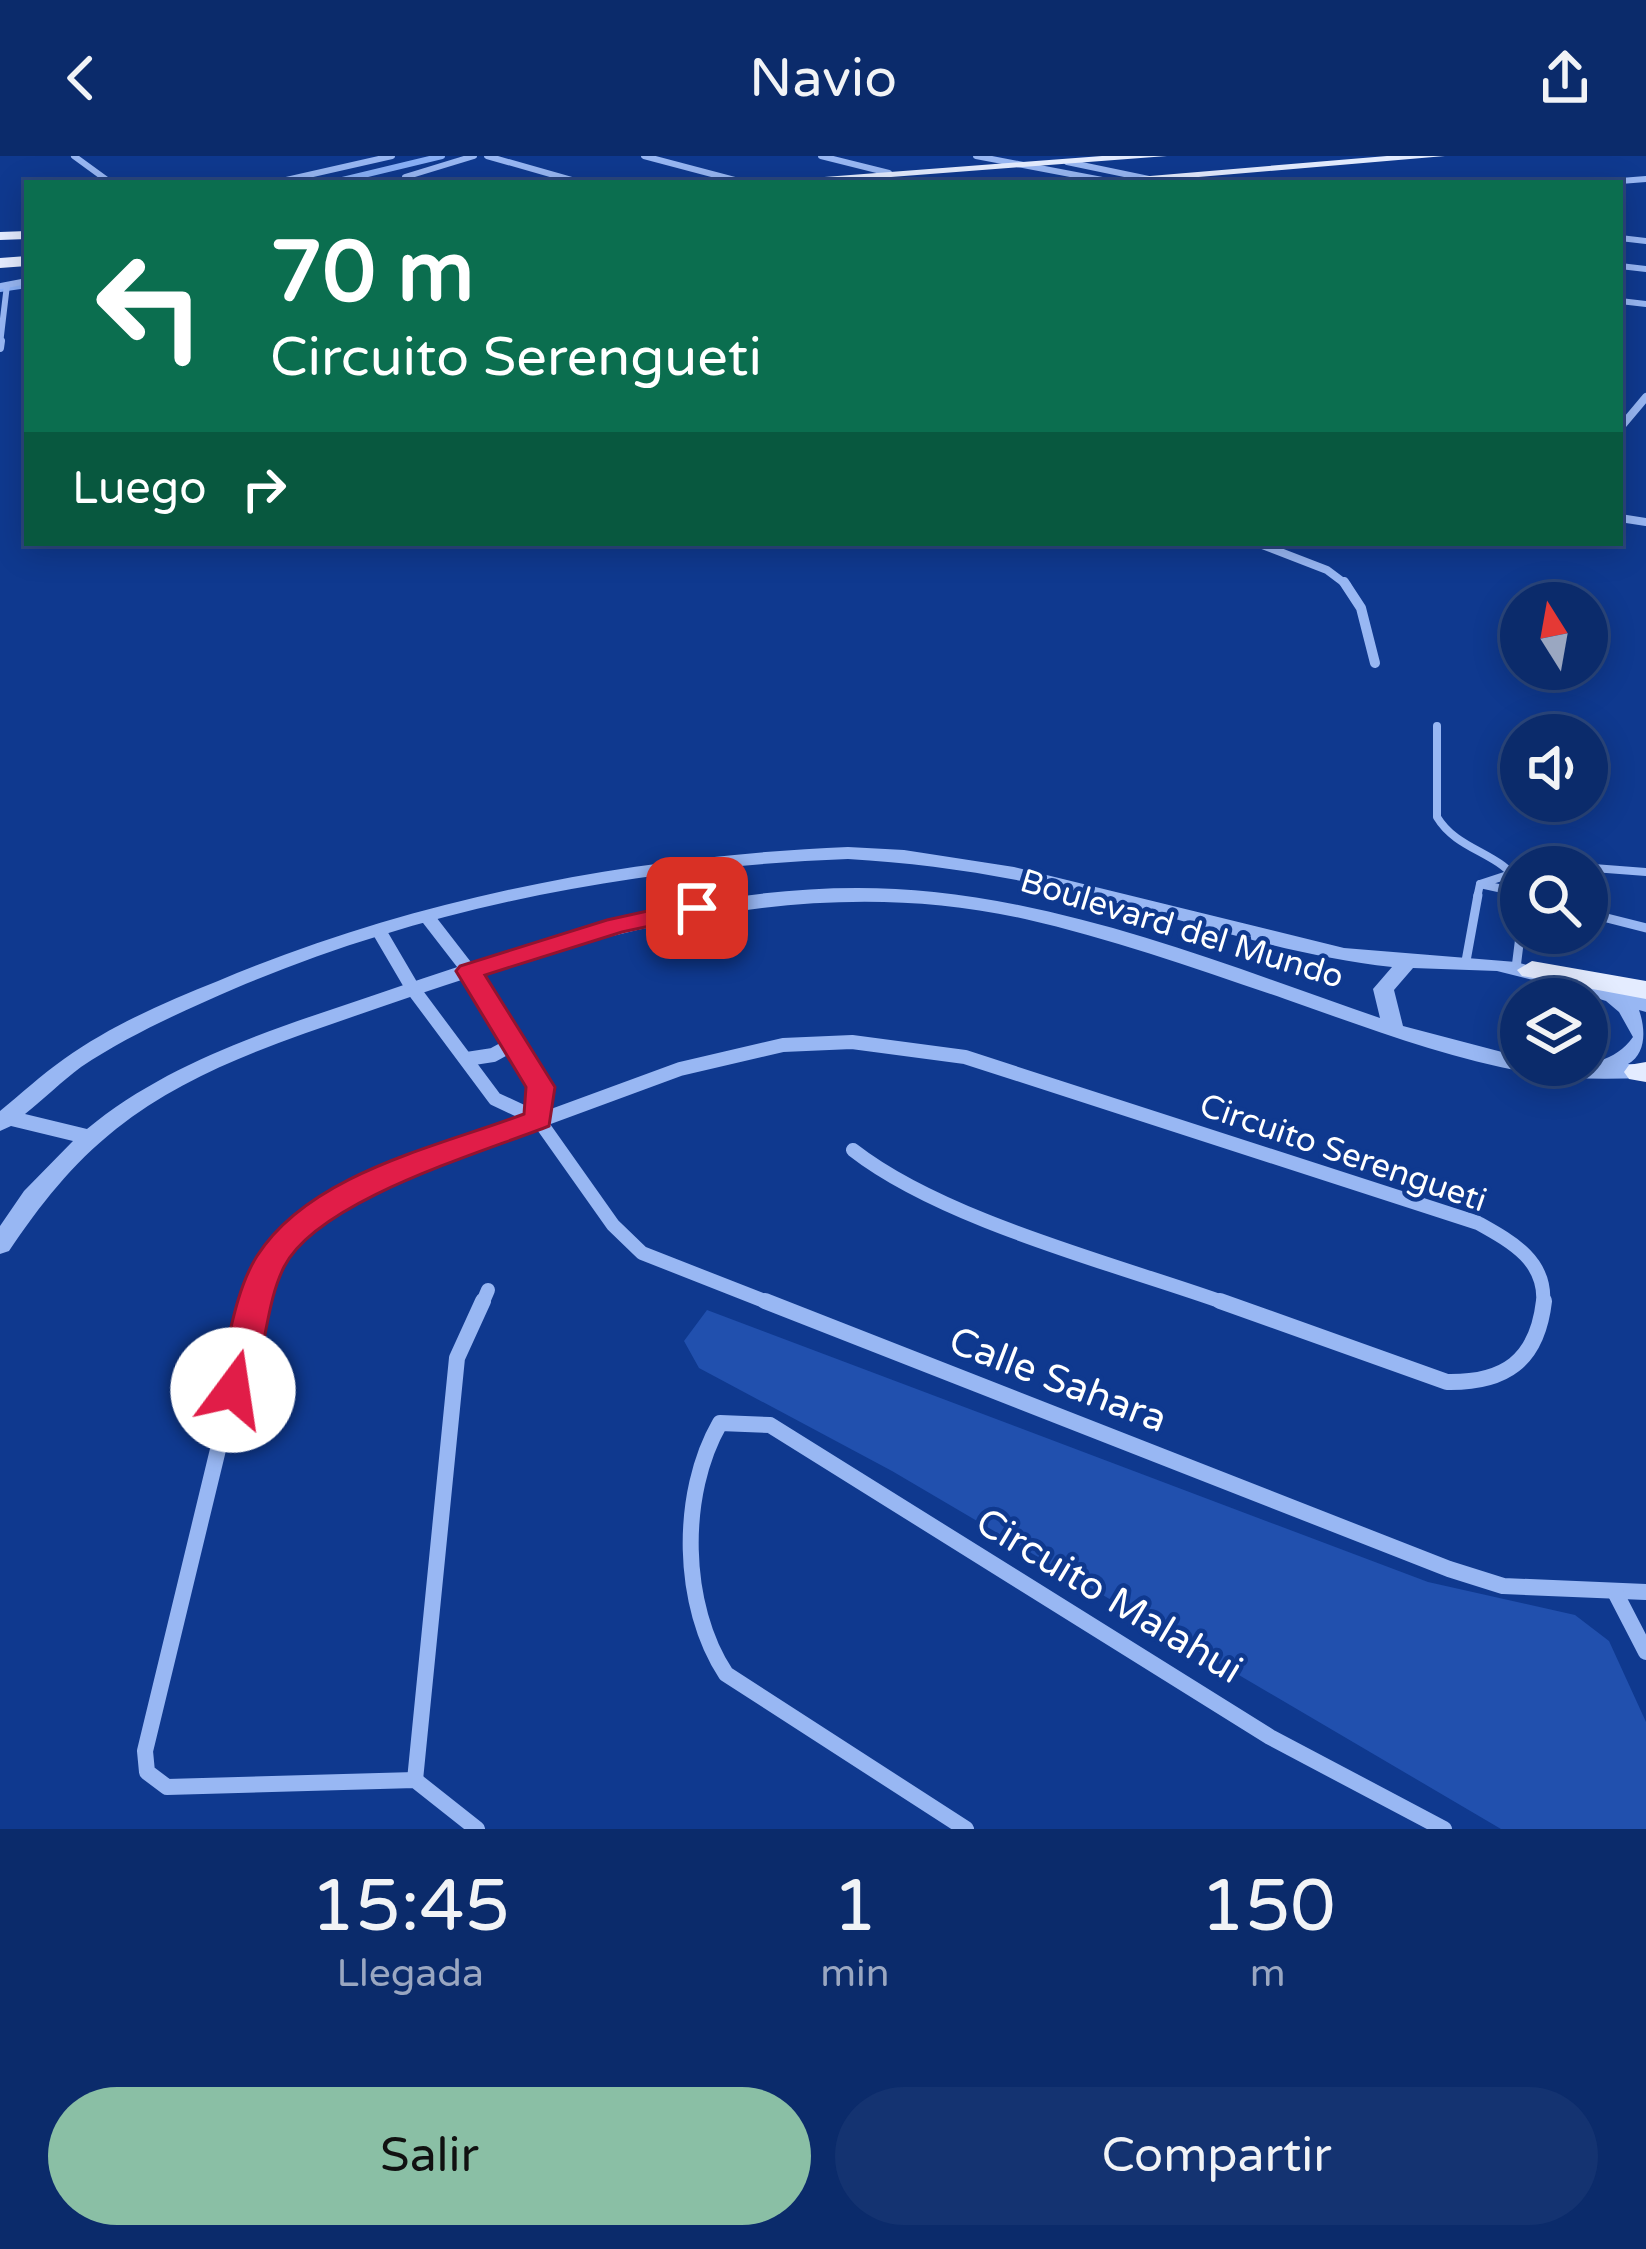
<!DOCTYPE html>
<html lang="es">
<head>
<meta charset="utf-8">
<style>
	body { margin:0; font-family:"Varela Round",sans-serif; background:#143371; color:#f1f3f6; height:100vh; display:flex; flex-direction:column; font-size:45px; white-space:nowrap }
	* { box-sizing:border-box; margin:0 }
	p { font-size:39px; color:#9aa7c1 }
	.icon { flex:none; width:66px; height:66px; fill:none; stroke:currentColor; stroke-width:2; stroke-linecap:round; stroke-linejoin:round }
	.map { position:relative; height:1673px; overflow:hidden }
	.panel { display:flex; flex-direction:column; background:#0b2b6b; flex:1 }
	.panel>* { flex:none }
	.guide { position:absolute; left:24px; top:24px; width:1599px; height:366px; border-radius:0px; box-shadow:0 6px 30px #0003,0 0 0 3px #2b477e; background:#0b6e4f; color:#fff; overflow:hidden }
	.needle { width:78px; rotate:349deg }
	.buttons { position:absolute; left:1500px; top:426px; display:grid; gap:24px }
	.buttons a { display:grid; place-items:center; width:108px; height:108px; border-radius:50%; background:#0b2b6b; box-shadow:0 6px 30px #0003,0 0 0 3px #2b477e; font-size:60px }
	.pin { position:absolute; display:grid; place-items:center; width:102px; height:102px; color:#fff; margin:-51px; border-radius:24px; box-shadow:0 6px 18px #0006 }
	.me { position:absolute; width:132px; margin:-66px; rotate:14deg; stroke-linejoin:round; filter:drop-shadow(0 0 9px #0008) }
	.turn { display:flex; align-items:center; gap:42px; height:252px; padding:0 48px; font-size:54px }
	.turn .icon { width:156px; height:156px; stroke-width:2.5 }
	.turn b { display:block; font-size:84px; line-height:102px }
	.then { display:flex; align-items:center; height:114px; padding:0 48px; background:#0003; gap:24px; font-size:45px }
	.eta { display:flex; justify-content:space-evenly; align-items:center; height:204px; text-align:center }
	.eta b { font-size:72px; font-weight:600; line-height:84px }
	.cta { display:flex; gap:24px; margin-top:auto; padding:24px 48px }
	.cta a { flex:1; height:138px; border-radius:72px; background:#8abfa5; color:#111; font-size:48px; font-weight:600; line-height:138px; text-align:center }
	.cta a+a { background:#143371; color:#f1f3f6 }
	header { display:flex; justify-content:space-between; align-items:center; height:156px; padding:0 48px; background:#0b2b6b; font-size:54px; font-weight:600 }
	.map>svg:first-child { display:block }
	.green { fill:#2150ae }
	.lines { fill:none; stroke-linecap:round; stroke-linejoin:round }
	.stream { stroke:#89b0f7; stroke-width:6 }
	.service-far1 { stroke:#98b7f3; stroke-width:8 }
	.service { stroke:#98b7f3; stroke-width:9 }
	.minor-far4 { stroke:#98b7f3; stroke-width:6 }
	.minor-far3 { stroke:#98b7f3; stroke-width:8 }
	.minor-far2 { stroke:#98b7f3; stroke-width:10 }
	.minor-far1 { stroke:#98b7f3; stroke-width:14 }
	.minor { stroke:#98b7f3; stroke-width:16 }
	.tertiary { fill:#98b7f3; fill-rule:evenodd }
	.primary { fill:#e4ecff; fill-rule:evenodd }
	.route { fill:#e11d48; stroke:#92132f; stroke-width:3 }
	.labels { text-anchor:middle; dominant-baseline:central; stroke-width:9; stroke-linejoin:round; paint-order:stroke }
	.street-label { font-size:33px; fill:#fff; stroke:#0f398f }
	.near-street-label { font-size:39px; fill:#fff; stroke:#0f398f }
</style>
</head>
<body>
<header><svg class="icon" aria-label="back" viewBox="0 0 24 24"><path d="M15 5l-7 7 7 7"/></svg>Navio<svg class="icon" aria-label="share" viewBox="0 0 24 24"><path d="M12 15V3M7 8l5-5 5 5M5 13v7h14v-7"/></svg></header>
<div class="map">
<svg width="1646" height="1673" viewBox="0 0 1646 1673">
	<rect width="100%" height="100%" fill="#0f398f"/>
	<!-- green -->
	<polygon class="green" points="707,1154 1428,1426 1575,1459 1609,1485 1646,1566 1646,1673 1501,1673 892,1315 699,1212 684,1185"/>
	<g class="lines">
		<!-- stream -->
		<g class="stream">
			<polyline points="330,27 442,0"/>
			<polyline points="0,133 27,129"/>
		</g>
		<!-- service-far1 -->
		<g class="service-far1">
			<path d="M1437,570V661C1458,696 1502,696 1521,730"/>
			<polyline points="1480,728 1521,737"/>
			<polyline points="1477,742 1480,728 1541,708 1646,716"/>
		</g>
		<!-- service -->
		<g class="service">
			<polyline points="1587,757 1646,772"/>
			<polyline points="1466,805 1478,739"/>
			<polyline points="1516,812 1521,772"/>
		</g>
		<!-- minor-far4 -->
		<g class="minor-far4">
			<polyline points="74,0 111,27"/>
			<polyline points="487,0 582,27"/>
			<polyline points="644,0 746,27"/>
			<polyline points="821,0 889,17"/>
			<polyline points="976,0 1118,27"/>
			<polyline points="1067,6 1168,27"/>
			<polyline points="405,21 474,0"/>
			<polyline points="273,27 392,0"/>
			<polyline points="1595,27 1646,23"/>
			<polyline points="1620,82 1646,85"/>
			<polyline points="1620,110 1646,113"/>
			<polyline points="1,130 27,125"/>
			<polyline points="1620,145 1646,148"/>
			<polyline points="0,188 7,129"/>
		</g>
		<!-- minor-far3 -->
		<g class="minor-far3">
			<polyline points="0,192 1,185"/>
			<polyline points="1620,272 1646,241"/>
			<polyline points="1620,362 1646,366"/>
			<polyline points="1257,387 1327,414 1347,429"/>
		</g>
		<!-- minor-far2 -->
		<polyline class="minor-far2" points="1344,426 1361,452 1375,507"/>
		<!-- minor-far1 -->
		<g class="minor-far1">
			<polyline points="428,762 469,815 540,931 538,963"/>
			<polyline points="379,775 413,833 495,943 538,963"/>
			<polyline points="467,903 493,899 515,887"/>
			<polyline points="538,963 613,1069 642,1097 772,1148"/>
			<path d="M853,994C944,1065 1116,1108 1228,1148"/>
			<path d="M254,1148C273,1088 315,1055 370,1027L680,913L783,889L852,886L965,901L1478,1067C1512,1086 1547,1105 1543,1148"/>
			<polyline points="482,1148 488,1134"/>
		</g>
		<!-- minor -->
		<g class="minor">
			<polyline points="254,1145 145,1595 147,1616 167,1631 415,1624 477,1673"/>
			<polyline points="765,1145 1449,1413 1503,1430 1646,1436"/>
			<path d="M1220,1145L1447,1226C1504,1227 1537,1206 1544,1145"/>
			<polyline points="1616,1438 1646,1496"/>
			<polyline points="415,1624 457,1202 483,1145"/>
			<path d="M966,1673L726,1518C681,1450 679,1338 720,1267L770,1269L1270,1581L1444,1673"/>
		</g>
		<!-- tertiary -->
		<path class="tertiary" d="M848,691L904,694L1014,711L1344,792L1516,806L1646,842V856L1639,854C1646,874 1646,898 1628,908H1646V922C1610,923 1573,924 1537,918C1450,904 1368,872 1285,843C1200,814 1113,783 1025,763C802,713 588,780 378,852C289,883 191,913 116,973C72,1008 40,1049 9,1095L0,1098V1070L24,1035L73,985L11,970L0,975V955C21,938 41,919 64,903C110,870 165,846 218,825C417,741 633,700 848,691ZM848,703C938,708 1025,723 1113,746C1205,770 1297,801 1392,811L1373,833L1380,862C1235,812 1087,752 934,736C748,716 565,774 392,833C287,869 174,901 87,973L25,958C44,943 62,925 81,911C129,879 183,855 236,832C429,750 639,711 848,703ZM1413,812L1497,815L1565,832L1606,845L1619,856L1633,881C1607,917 1561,909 1521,909V901L1403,870L1394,834Z"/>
		<!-- primary -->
		<g class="primary">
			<polygon points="1102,0 1167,0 813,27 745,27"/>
			<polygon points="1387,0 1445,0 1128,27 1067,27"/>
			<polygon points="27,75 27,83 0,84 0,76"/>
			<polygon points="27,100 27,110 0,112 0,102"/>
			<polygon points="1532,805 1646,825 1646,843 1522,820 1517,814"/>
			<polygon points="1646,906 1646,926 1629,923 1624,916 1629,909"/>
		</g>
	</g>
	<!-- route -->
	<path class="route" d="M697,744L706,747V758L622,776L485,819L555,931L549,970C481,997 318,1044 284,1111C264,1151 267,1203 245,1243H221L216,1234C228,1193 234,1136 257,1100C310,1017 437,991 524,958L526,931L456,815L460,810L607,764Z"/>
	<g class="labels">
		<!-- street labels -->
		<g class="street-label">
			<text transform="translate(1182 773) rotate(17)">Boulevard del Mundo</text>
			<text transform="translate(1343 997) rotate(19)">Circuito Serengueti</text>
		</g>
		<!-- near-street labels -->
		<g class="near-street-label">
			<text transform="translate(1058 1224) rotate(21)">Calle Sahara</text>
			<text transform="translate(1109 1440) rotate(31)">Circuito Malahui</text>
		</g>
	</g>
</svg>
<div class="buttons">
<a><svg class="needle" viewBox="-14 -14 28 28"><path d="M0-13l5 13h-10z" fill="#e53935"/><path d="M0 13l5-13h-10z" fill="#9aa7c1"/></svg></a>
<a><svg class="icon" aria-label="sound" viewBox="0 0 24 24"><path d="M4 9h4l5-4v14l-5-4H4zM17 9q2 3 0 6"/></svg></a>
<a><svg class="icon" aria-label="search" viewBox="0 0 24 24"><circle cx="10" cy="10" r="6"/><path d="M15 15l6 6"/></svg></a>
<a><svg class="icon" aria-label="layers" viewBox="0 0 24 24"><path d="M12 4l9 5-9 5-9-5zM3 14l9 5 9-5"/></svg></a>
</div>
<div class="pin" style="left:697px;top:752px;background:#d93025"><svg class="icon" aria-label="arrive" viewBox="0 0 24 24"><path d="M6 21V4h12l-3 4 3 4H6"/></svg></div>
<svg class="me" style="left:233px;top:1234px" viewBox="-20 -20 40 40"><circle r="19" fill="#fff"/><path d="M0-13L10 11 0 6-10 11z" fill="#e11d48"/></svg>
<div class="guide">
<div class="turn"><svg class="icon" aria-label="left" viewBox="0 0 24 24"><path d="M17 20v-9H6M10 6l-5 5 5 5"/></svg><div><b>70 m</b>Circuito Serengueti</div></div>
<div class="then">Luego<svg class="icon" aria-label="right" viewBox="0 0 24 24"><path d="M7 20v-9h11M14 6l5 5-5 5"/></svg></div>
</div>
</div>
<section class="panel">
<div class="eta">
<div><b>15:45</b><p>Llegada</p></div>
<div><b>1</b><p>min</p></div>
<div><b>150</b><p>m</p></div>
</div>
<div class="cta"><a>Salir</a><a>Compartir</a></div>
</section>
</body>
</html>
